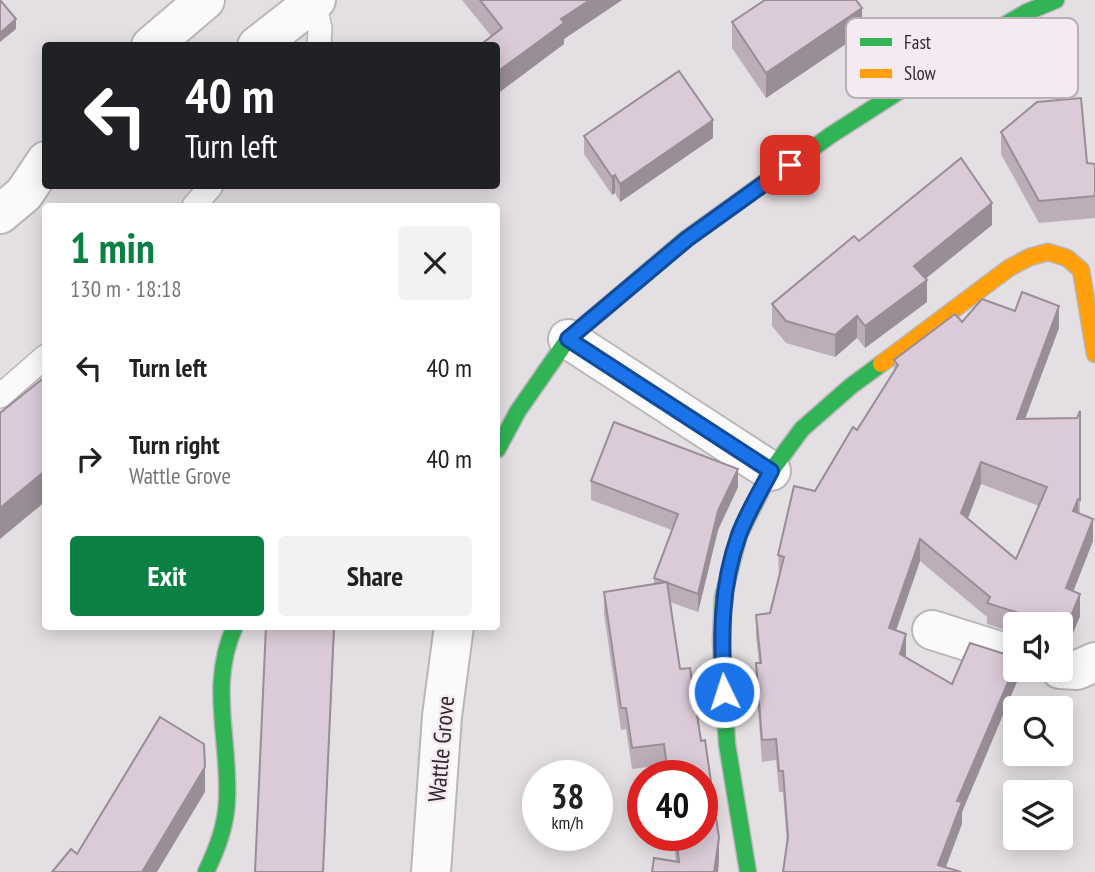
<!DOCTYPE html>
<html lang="en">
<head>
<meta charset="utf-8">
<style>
	body { margin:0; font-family:"PT Sans Narrow",sans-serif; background:#f2f2f2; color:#222; height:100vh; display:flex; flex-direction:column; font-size:26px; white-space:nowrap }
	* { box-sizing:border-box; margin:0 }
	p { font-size:23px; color:#767676 }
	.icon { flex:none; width:38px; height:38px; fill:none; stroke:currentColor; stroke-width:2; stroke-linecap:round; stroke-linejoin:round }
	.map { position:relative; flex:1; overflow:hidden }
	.sheet { position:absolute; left:42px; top:203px; width:458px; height:427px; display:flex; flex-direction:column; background:#fff; border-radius:7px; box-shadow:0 4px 18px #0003 }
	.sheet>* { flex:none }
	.guide { position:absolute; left:42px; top:42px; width:458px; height:147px; border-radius:7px; box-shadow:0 4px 18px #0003; background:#202124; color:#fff; overflow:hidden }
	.controls { position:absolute; left:1003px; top:612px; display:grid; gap:14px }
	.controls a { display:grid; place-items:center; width:70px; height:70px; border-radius:7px; background:#fff; box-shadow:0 4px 18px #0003; font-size:35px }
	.speed { position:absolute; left:522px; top:760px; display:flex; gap:14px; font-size:35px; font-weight:700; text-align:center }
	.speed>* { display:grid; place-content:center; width:91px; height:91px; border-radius:50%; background:#fff; box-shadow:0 4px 18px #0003; line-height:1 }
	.speed small { font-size:18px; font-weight:400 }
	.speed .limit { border:10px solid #d22; background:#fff; color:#111 }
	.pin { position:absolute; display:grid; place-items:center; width:60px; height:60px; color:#fff; margin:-30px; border-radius:14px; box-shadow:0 4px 10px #0006 }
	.me { position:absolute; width:77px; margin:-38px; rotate:356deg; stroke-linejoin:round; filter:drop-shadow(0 0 5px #0008) }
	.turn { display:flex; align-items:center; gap:24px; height:147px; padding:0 28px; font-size:32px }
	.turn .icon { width:91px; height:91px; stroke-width:2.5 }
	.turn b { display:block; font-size:49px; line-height:60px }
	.round { display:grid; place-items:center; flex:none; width:74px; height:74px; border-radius:7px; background:#f2f2f2 }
	.head { display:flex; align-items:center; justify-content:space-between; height:119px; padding:0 28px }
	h1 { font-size:42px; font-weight:600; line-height:52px; color:#0b8043 }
	.primary-button { display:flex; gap:14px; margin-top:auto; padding:14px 28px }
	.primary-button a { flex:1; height:80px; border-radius:7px; background:#0b8043; color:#fff; font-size:28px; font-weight:600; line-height:80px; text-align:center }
	.primary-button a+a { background:#f2f2f2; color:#222 }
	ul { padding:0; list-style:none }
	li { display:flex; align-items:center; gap:21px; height:91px; padding:0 28px }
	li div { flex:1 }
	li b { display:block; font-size:26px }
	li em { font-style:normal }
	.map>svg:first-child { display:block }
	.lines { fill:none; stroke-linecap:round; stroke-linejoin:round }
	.lane-casing { stroke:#b9b5b8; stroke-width:26 }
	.street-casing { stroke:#b9b5b8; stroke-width:42 }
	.fast-casing { stroke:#b9b5b8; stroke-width:19 }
	.slow-casing { stroke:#b9b5b8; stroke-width:19 }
	.lane { stroke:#fbfafb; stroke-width:23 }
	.street { stroke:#fbfafb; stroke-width:38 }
	.fast { stroke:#30b455; stroke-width:16 }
	.slow { stroke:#ff9f0a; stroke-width:16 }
	.wall { fill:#bcaeb9; fill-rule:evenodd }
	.shaded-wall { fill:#998d96 }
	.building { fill:#dbcad7; stroke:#998d96; stroke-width:2; fill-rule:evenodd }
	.route-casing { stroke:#114b97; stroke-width:18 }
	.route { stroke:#1a73e8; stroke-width:12 }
	.labels { text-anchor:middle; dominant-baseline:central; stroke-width:5; stroke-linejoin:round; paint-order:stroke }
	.street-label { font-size:24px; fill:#2e2a2d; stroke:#f5eaf2 }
	.key { fill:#f5eaf2; stroke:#b9b0b7; stroke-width:2 }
	.key-label { font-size:19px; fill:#2e2a2d }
</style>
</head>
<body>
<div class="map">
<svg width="1095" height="872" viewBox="0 0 1095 872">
	<rect width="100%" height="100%" fill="#e4dfe3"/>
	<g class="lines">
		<!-- lane casing -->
		<g class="lane-casing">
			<g id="lane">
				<polyline points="314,1 320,28 319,46"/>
				<polyline points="194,206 211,186"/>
				<polyline points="0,396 46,356"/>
			</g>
		</g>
		<!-- street casing -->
		<g class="street-casing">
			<g id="street">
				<polyline points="151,46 205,0"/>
				<polyline points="257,46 316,0"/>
				<polyline points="0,214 24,194 46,161"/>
				<polyline points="568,339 771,471"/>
				<polyline points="932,630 1015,656"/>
				<polyline points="1060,669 1077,670 1095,662"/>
				<polyline points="431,872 442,716 454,626"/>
			</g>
		</g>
		<!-- fast casing -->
		<g class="fast-casing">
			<g id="fast">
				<polyline points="497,450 518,411 568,339 686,239 831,135 979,40 1027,12 1056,0"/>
				<path d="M206,872C217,849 226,826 227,800C230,739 208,685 235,626"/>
				<polyline points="748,872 727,744 721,641 723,597 739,535 771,471 802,429 851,386 881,364"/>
			</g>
		</g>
		<!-- slow casing -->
		<g class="slow-casing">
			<polyline id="slow" points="881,364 1009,268 1030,257 1048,252 1067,258 1081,270 1095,354"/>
		</g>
		<!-- lane -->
		<use href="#lane" class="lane"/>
		<!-- street -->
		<use href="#street" class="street"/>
		<!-- fast -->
		<use href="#fast" class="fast"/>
		<!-- slow -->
		<use href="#slow" class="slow"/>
	</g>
	<!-- wall -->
	<g class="wall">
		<polygon points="462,0 622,0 564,39 564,44 497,94 497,46 491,36"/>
		<polygon points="732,22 862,33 766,98 732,48"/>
		<polygon points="1001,132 1087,163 1095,164 1095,218 1039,223 1001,154"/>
		<polygon points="584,136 713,138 620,202 615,193 612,195 584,154"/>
		<polygon points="992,225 925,279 927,302 865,348 857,338 835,357 786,343 772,326 772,304 859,241"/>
		<path d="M962,322L1059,328L1025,419L1077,418L1080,411V514L1093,541L1073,591L1080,616L1067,648L1060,645V625H1015V633L987,624V617L920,561L896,631L906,657L952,684L1019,670V677L962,812V824L787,844L783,792H779L776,760L762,762L756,684V663H759L756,637V615L770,613L779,577L778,555L815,491L857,430L894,372V360ZM981,484L1039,506L1016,559L968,519Z"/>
		<polygon points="614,422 738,469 738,487 718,530 698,612 670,602 680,669 690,668 701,741 705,740 719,838 719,860 718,872 652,872 654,858 676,862 673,835 702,835 702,775 665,775 664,765 632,769 626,729 621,730 604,614 604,592 654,584 654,578 672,530 591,500 591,481"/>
	</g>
	<!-- shaded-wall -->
	<g class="shaded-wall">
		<polygon points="590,0 622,0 564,39 564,44 497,94 497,72 561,19"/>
		<polygon points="862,8 862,33 766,98 766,73"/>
		<polygon points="16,19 16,29 0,42 0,33"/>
		<polygon points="713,120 713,138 620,202 620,184"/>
		<polygon points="615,175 615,193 612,195 612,177"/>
		<polygon points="992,203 992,225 914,288 914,266"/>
		<polygon points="927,280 927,302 865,348 865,326"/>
		<polygon points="1059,306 1059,328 1017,440 1017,419"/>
		<polygon points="857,316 857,338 835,357 835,335"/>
		<polygon points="981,462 981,484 961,535 961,513"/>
		<polygon points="738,469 738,487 718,530 698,612 698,594 718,511"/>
		<polygon points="46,470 46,501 0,539 0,508"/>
		<polygon points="1078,499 1078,520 1073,511"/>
		<polygon points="1093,519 1093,541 1066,610 1066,588"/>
		<polygon points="920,539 920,561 889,650 889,628"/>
		<polygon points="1080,594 1080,616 1067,648 1067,626"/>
		<polygon points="334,626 335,626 323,872"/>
		<polygon points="906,634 906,656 900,675 900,654"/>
		<polygon points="1015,666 1015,670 1019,670 1019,677 962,812 962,824 944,872 938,865 957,801"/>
		<polygon points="205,767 205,792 157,872 142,872"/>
		<polygon points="719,838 719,860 718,872 714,872"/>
	</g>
	<!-- building -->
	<g class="building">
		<polygon points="0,0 16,19 0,33"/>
		<polygon points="480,0 590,0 561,19 564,23 497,72 497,46 479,46 502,28"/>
		<polygon points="765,0 856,0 862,8 766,73 732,22"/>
		<polygon points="679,71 713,120 620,184 615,175 612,177 584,136"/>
		<polygon points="1081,98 1087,163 1095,164 1095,196 1039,201 1001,132 1037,102"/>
		<polygon points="961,158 992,203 914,266 927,280 865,326 857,316 835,335 786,321 772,304 854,236 859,241"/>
		<path d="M1022,292L1059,306L1017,419L1077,418L1080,411V500L1078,499L1073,511L1093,519L1066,588L1080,594L1067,626L1052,621L1050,625L1036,619L1034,624L1022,614L987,603L990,597L920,539L889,628L906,634L900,654L952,684L970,643L1008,655H1015V666L957,801L962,802L938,865L961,872H783L788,837L783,771H779L776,739L762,740L756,663H761L756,615L770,613L784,557L778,555L794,486L815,491L853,427L857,430L898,365L894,360L955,314L962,322L982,299L1015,311ZM981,462L1047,487L1016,559L961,513Z"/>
		<polygon points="46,376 46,470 0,508 0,413"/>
		<polygon points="614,422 738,469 718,511 698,594 654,578 678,514 591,481"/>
		<polygon points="667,582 680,669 690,668 701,741 705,740 719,838 714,872 652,872 654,858 679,862 676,835 702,835 702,775 668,775 664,744 632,748 626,708 621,708 604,592"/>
		<polygon points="266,626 334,626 323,872 255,872"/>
		<polygon points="160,717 204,744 205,767 142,872 52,872 71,849 77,854"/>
	</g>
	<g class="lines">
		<!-- route casing -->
		<g class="route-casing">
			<path id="route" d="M724,692C721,639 720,587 739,535C747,513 760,492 771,471L568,339L687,239L790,165"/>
		</g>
		<!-- route -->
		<use href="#route" class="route"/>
	</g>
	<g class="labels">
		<!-- street labels -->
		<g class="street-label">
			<text transform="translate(441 749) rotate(-85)">Wattle Grove</text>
		</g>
	</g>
	<!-- legend -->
	<rect x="846" y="18" width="232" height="80" rx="10" class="key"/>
	<rect x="860" y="38" width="32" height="8" fill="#30b455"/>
	<rect x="860" y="69" width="32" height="9" fill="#ff9f0a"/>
	<g class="key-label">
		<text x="904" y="49">Fast</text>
		<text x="904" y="80">Slow</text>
	</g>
</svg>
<div class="controls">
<a><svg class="icon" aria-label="sound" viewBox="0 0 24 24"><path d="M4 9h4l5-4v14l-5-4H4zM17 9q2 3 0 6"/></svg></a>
<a><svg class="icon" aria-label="search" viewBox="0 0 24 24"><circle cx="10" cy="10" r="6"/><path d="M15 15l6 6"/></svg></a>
<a><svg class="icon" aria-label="layers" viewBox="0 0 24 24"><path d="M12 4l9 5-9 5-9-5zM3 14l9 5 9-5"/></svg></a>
</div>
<div class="speed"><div>38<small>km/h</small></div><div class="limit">40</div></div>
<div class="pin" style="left:790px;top:165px;background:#d93025"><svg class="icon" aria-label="arrive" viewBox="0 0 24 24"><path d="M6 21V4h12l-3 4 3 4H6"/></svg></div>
<svg class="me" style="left:724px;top:692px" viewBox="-20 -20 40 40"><circle r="17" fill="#1a73e8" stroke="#fff" stroke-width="3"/><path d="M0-11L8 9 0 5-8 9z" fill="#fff"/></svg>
<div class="guide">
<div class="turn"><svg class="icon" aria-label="left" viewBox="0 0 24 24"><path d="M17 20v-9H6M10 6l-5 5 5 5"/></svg><div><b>40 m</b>Turn left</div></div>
</div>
<section class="sheet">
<div class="head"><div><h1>1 min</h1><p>130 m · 18:18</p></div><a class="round"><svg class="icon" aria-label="close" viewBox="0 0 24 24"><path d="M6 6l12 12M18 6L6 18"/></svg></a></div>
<ul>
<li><svg class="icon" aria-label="left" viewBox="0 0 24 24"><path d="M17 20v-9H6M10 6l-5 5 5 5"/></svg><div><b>Turn left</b></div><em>40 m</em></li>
<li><svg class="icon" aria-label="right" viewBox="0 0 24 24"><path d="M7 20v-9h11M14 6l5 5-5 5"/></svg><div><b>Turn right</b><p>Wattle Grove</p></div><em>40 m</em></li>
</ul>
<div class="primary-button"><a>Exit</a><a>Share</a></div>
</section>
</div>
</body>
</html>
